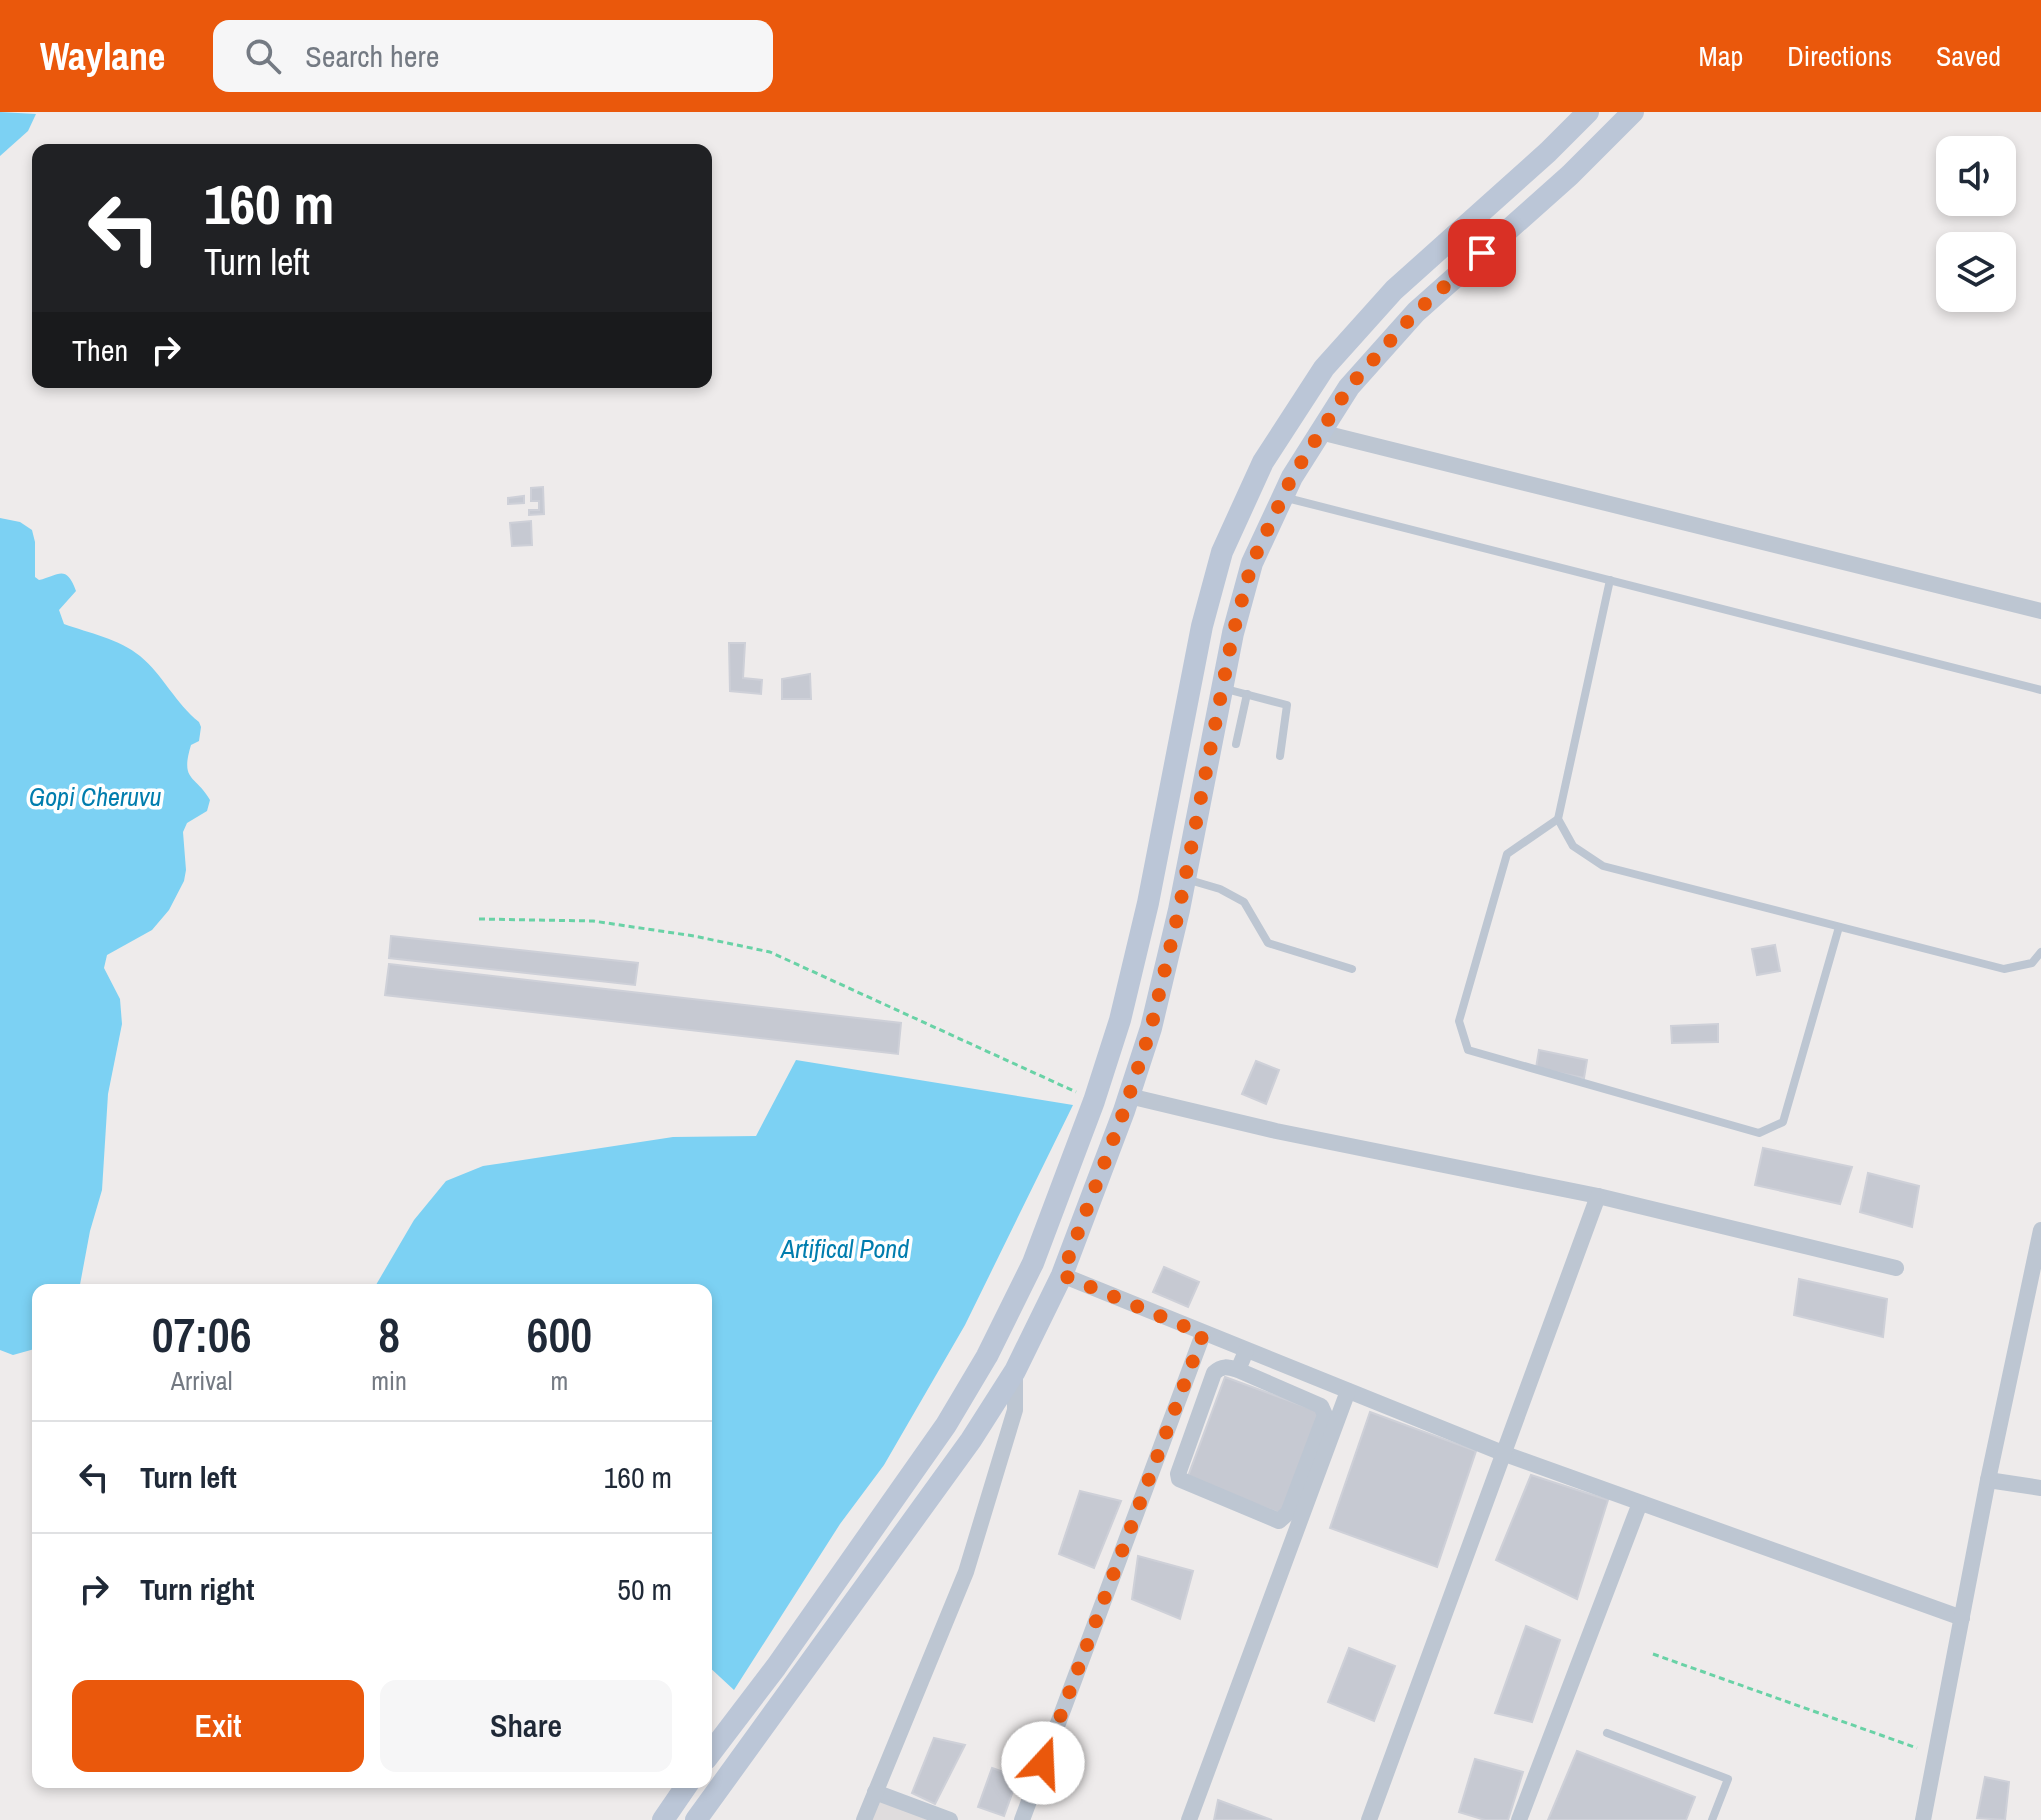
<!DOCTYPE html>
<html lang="en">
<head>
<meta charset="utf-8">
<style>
	body { margin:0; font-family:"Archivo Narrow",sans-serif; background:#f6f6f7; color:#1f2937; height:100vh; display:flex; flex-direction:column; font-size:30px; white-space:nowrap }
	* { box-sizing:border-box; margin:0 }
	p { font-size:26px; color:#747a83 }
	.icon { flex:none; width:44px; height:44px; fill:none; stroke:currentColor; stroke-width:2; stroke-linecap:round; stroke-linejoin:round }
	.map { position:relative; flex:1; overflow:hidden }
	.side { position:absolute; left:32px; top:1172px; width:680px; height:504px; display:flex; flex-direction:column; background:#fff; border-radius:16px; box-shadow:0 4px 12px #0003 }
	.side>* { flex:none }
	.banner { position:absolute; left:32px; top:32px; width:680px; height:244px; border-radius:16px; box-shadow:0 4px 12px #0003; background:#202124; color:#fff; overflow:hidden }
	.buttons { position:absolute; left:1936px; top:24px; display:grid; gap:16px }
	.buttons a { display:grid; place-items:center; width:80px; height:80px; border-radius:16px; background:#fff; box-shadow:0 4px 12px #0003; font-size:40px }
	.pin { position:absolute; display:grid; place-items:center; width:68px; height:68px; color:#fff; margin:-34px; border-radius:16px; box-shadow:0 4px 12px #0006 }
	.me { position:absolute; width:88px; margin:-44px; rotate:20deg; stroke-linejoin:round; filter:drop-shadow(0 0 6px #0008) }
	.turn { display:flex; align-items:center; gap:28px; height:168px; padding:0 40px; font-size:36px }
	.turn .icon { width:104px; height:104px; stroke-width:2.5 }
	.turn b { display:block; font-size:56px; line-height:68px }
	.then { display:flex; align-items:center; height:76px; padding:0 40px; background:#0003; gap:16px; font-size:30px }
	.eta { display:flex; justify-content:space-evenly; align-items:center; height:136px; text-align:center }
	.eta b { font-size:48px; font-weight:600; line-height:56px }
	.primary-button { display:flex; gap:16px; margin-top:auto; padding:16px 40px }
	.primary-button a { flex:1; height:92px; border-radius:16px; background:#ea580c; color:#fff; font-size:32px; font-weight:600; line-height:92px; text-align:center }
	.primary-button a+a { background:#f6f6f7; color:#1f2937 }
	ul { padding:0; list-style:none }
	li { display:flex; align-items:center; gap:24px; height:112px; padding:0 40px; border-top:2px solid #e0e1e3 }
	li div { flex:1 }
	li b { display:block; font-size:30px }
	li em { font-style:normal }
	header { display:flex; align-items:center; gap:48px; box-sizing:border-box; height:112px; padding:0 40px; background:#ea580c; color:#fff }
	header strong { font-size:38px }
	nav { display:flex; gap:44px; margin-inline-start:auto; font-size:28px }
	.search { width:560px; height:72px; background:#f6f6f7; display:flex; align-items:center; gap:20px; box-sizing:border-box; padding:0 28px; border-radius:16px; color:#747a83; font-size:30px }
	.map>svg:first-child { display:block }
	.education { fill:#dfdcdd }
	.water { fill:#7cd1f3 }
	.building { fill:#c6c9d2; stroke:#ced0d8; stroke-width:2 }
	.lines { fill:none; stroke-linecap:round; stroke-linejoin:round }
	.path { stroke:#69d2a6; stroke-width:3; stroke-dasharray:6 4; stroke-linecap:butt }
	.lane { stroke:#bdc6d2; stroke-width:8 }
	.street { stroke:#bdc6d2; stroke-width:16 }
	.secondary { stroke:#bbc6d7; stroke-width:22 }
	.route { stroke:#ea580c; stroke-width:14; stroke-dasharray:0 25.2 }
	.labels { text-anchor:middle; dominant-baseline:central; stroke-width:7; stroke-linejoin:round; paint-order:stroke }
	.water-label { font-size:26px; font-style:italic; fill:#017dae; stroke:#fff }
</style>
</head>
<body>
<header>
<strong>Waylane</strong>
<div class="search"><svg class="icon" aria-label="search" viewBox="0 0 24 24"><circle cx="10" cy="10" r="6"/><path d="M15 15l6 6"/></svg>Search here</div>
<nav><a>Map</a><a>Directions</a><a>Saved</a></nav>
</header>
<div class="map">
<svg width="2041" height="1708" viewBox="0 0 2041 1708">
	<rect width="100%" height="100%" fill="#eeebeb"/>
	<!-- education -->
	<polygon class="education" points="875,1680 950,1708 864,1708"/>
	<!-- water -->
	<g class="water">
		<polygon points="0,0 36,2 28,19 0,44"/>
		<path d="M0,406L20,410L32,418L35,430V465L39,468C58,464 66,451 76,479L59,498L64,512C89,521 119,527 140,544C163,563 176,592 199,610L201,615L199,629L191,633C180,670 195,662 210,688L207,699L187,711L183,720L186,758L184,769L169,798L152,818L107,843L104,856L120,887L122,912L108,982L102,1078L90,1119L79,1178H38V1236L13,1243L0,1238Z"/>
		<polygon points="796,948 1073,993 965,1213 884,1353 840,1412 734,1578 706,1552 706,1178 373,1178 414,1108 446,1069 483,1054 673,1025 756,1024"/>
	</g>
	<!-- building -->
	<g class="building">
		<polygon points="543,375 544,402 529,403 529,398 539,398 539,389 531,389 531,376"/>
		<polygon points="524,384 524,391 508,392 508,386"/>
		<polygon points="531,409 532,433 512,434 510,411"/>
		<polygon points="729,531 745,531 743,566 762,568 761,582 730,579"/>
		<polygon points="810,562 811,587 782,587 782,567"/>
		<polygon points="391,824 638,851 635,873 389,846"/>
		<polygon points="1775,833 1780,859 1757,863 1752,837"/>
		<polygon points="389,852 901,911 898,942 385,883"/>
		<polygon points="1718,912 1718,930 1672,931 1671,914"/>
		<polygon points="1539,938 1587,948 1584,966 1536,956"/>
		<polygon points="1256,949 1279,958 1266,992 1242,982"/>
		<polygon points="1763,1036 1852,1055 1840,1092 1755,1073"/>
		<polygon points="1868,1061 1919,1074 1912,1115 1860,1100"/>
		<polygon points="1164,1155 1199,1170 1188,1195 1153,1180"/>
		<polygon points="1799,1167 1887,1187 1883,1225 1794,1203"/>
		<polygon points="1225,1265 1320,1300 1282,1402 1187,1367"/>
		<polygon points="1370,1300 1476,1339 1437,1455 1330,1416"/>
		<polygon points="1531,1363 1608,1388 1577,1487 1496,1448"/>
		<polygon points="1080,1379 1121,1389 1094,1456 1059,1442"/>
		<polygon points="1138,1444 1193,1459 1180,1507 1132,1487"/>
		<polygon points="1526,1514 1560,1528 1532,1610 1495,1601"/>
		<polygon points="1349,1536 1395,1554 1374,1609 1328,1590"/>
		<polygon points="934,1626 965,1633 935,1692 912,1681"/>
		<polygon points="1577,1639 1695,1685 1686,1708 1548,1708"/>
		<polygon points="1475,1647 1523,1660 1508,1708 1485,1708 1459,1700"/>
		<polygon points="992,1656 1018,1665 1004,1704 978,1695"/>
		<polygon points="1985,1665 2009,1670 2005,1708 1977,1706"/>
		<polygon points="1218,1688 1272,1708 1214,1708"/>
	</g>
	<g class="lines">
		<!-- path -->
		<g class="path">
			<polyline points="479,807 593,809 694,824 770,840 1076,980"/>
			<polyline points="1653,1542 1917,1636"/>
		</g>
		<!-- lane -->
		<g class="lane">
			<polyline points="1283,385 2041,578"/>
			<polyline points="1610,468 1558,707 1573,734 1603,754 2004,857 2032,851 2041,840"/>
			<polyline points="1222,576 1287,593 1280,644"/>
			<polyline points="1236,632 1247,582"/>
			<polyline points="1558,707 1507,742 1459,909 1468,938 1759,1021 1783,1010 1839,815"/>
			<polyline points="1186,767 1220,777 1244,790 1268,831 1352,857"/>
			<polyline points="1607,1621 1728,1667 1712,1708"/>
		</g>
		<!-- street -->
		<g class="street">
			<polyline points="1320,320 2041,499"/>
			<polyline points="1129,984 1276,1019 1598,1084 1896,1156"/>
			<polyline points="1062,1163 1505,1342 1962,1506"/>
			<path d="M1238,1258L1321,1294L1325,1303L1288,1401L1279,1409L1179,1367L1178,1362L1214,1261C1222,1253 1228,1255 1238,1258L1246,1239"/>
			<polyline points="1988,1368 2041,1376"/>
			<polyline points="875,1680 950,1708"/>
			<polyline points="864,1708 966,1460 1015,1298 1015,1261"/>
			<polyline points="1022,1708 1203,1222"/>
			<polyline points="1189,1708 1348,1279"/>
			<polyline points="1369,1708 1598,1084"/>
			<polyline points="1519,1708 1640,1391"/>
			<polyline points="1923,1708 1988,1368 2041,1118"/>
		</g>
		<!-- secondary -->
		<g class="secondary">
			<polyline points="706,1647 776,1555 946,1313 987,1244 1033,1151 1094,989 1120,908 1148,791 1202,514 1222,440 1263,350 1324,256 1394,178 1548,40 1588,0"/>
			<polyline points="663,1708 689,1670"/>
			<polyline points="696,1708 971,1328 1015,1259 1062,1163 1124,999 1151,916 1179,798 1233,521 1252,451 1292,365 1349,275 1416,200 1570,63 1633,0"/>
		</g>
	</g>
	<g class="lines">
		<!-- route -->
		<polyline class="route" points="1043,1651 1203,1222 1062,1163 1124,999 1151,916 1179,798 1233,521 1252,451 1292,365 1349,275 1416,200 1482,141"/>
	</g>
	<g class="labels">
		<!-- water labels -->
		<g class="water-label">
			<text x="95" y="684">Gopi Cheruvu</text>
			<text x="845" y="1136">Artifical Pond</text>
		</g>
	</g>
</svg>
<div class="buttons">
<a><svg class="icon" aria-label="sound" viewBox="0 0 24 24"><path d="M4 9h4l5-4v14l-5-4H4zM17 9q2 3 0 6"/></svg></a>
<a><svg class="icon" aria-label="layers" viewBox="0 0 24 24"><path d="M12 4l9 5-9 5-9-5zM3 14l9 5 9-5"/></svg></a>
</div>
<div class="pin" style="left:1482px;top:141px;background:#d93025"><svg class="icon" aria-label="arrive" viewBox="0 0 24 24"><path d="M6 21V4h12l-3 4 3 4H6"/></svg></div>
<svg class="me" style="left:1043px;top:1651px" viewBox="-20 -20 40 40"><circle r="19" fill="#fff"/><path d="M0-13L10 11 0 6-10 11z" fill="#ea580c"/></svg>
<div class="banner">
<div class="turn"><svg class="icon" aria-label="left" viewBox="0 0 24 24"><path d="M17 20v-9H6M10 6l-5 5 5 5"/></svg><div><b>160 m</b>Turn left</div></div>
<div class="then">Then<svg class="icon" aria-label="right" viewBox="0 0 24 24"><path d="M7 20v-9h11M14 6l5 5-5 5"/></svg></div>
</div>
<section class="side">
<div class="eta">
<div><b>07:06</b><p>Arrival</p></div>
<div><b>8</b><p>min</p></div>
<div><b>600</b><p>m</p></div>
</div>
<ul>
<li><svg class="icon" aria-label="left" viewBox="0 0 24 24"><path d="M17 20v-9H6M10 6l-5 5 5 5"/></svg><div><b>Turn left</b></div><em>160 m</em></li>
<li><svg class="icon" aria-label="right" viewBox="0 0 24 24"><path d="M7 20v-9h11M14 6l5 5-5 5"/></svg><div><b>Turn right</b></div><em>50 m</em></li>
</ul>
<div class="primary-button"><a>Exit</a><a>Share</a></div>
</section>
</div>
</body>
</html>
